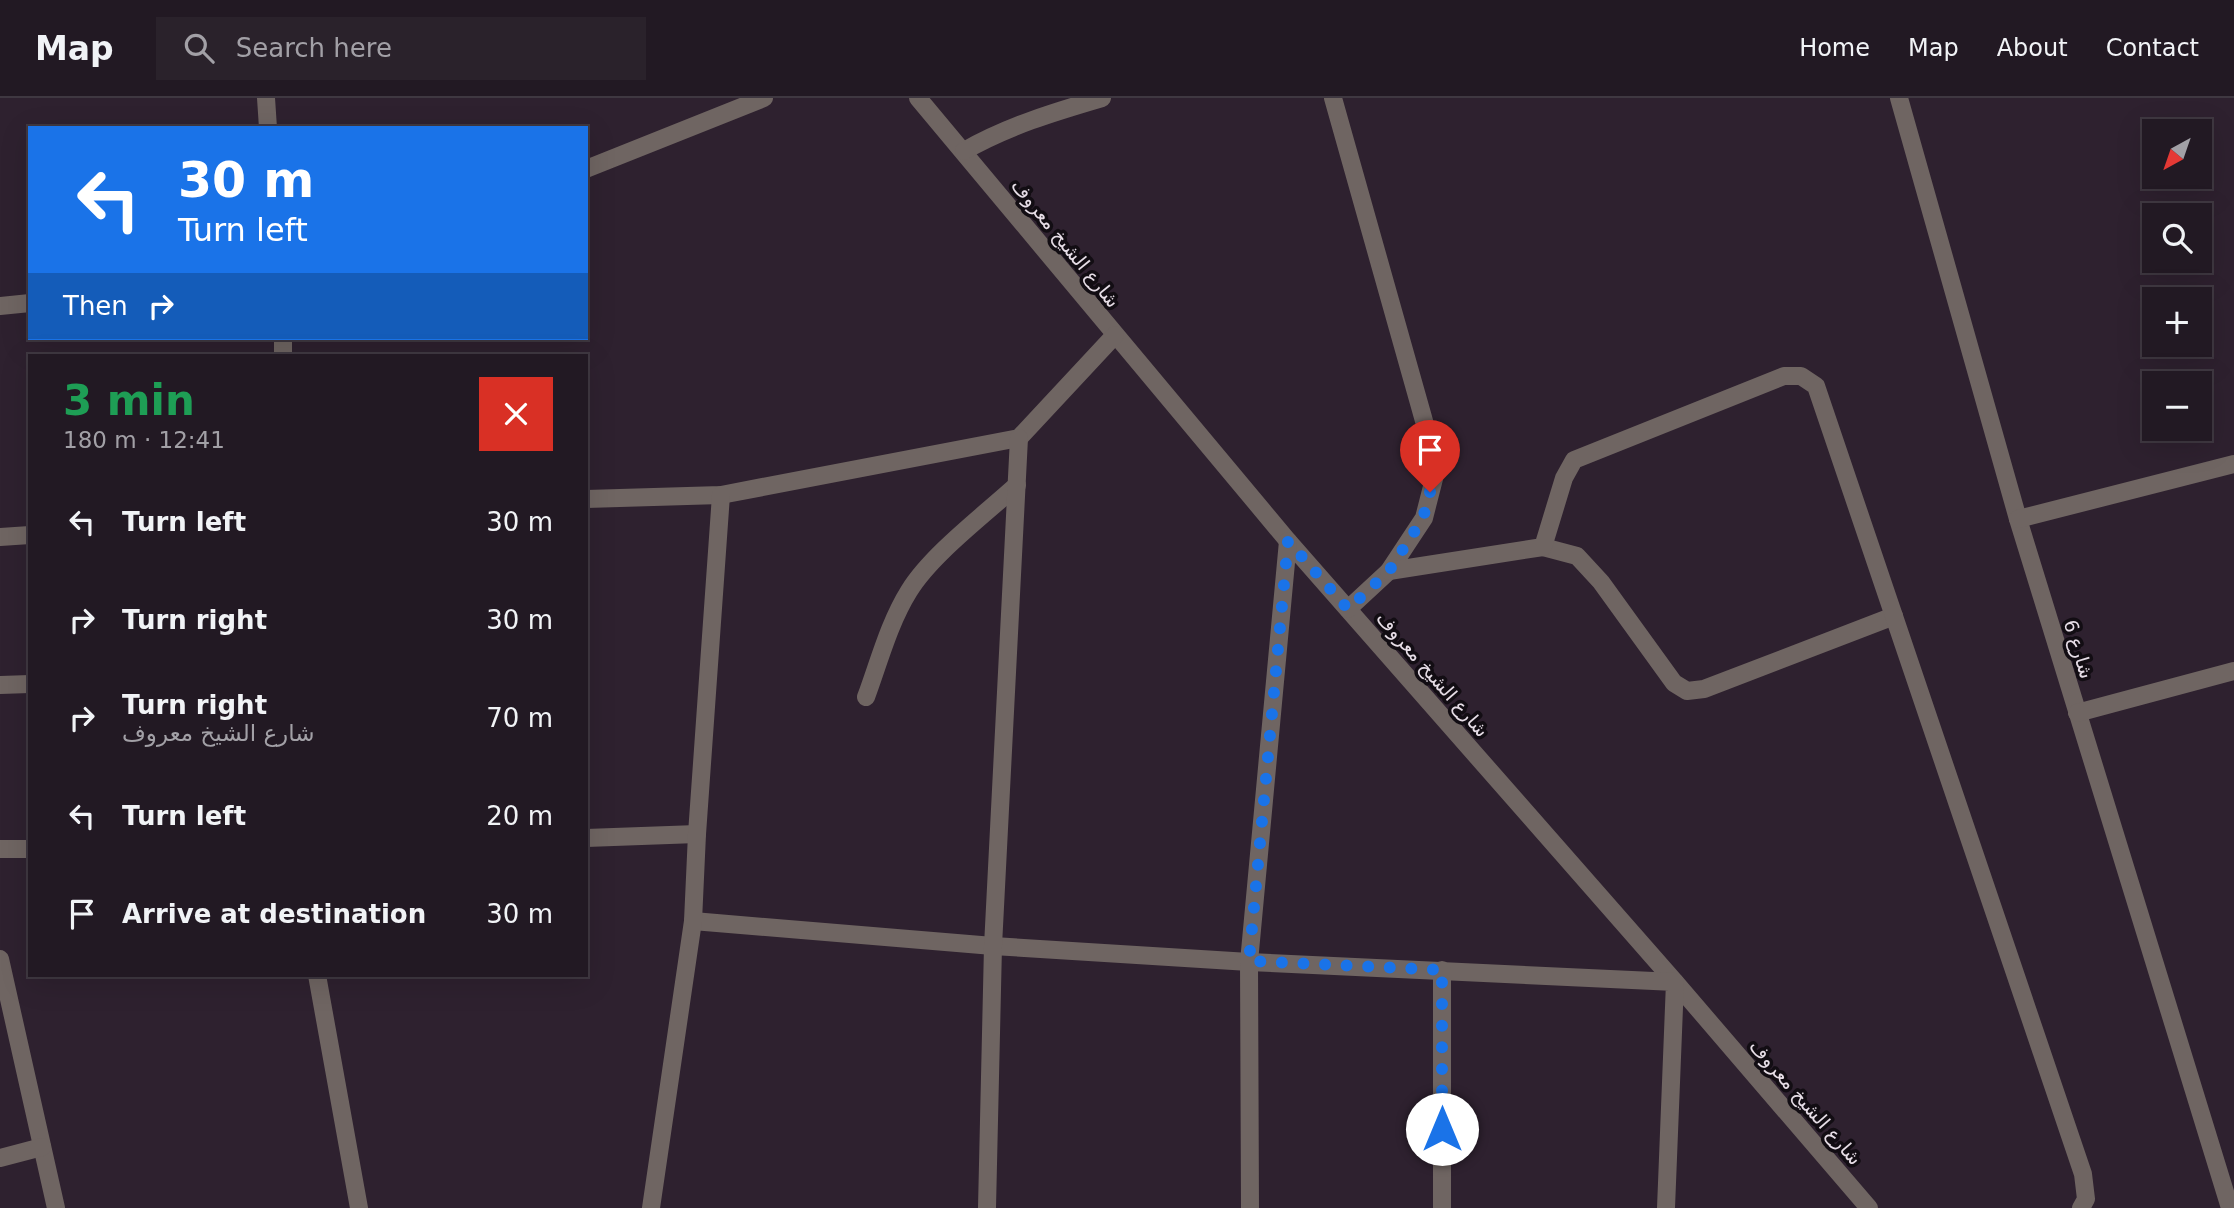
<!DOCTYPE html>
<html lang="en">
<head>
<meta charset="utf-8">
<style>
	body { margin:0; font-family:"DejaVu Sans",Vazirmatn,sans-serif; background:#2a222b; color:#f1f3f6; height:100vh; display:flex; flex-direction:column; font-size:26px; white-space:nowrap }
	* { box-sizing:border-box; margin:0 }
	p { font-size:23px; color:#a2a0a6 }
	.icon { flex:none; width:38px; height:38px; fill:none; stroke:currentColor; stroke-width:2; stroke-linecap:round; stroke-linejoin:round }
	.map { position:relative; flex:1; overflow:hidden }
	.panel { position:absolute; left:28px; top:256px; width:560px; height:623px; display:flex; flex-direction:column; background:#221923; border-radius:0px; box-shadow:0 7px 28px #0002,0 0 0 2px #3f3841 }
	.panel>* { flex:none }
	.hud { position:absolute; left:28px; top:28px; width:560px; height:214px; border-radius:0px; box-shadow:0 7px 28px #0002,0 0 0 2px #3f3841; background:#1a73e8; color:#fff; overflow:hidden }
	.needle { width:46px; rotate:220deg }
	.tools { position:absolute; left:2142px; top:21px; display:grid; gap:14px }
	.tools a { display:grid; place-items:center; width:70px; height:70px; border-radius:0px; background:#221923; box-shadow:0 7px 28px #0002,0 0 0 2px #3f3841; font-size:35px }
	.pin { position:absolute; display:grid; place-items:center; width:60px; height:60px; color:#fff; margin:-72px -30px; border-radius:50% 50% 50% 0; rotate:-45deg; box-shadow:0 0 7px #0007 }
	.pin .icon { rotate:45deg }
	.me { position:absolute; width:77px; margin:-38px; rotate:0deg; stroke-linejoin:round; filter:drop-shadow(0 0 5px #0008) }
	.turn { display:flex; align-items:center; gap:24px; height:147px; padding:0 35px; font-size:32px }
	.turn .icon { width:91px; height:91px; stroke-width:2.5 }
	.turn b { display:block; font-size:49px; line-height:60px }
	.then { display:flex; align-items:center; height:66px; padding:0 35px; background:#0003; gap:14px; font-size:26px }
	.round { display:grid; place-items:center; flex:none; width:74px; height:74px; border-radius:0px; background:#2a222b }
	.headline { display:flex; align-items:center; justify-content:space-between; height:119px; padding:0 35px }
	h1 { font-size:42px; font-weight:600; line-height:52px; color:#1e9e55 }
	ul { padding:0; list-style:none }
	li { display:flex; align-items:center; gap:21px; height:98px; padding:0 35px }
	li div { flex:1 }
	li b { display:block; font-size:26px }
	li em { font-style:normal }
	header { display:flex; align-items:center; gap:42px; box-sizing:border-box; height:98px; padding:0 35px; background:#221923; border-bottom:2px solid #3f3841 }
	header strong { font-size:33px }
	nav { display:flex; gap:38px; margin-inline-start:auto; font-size:24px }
	.search { width:490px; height:63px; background:#2a222b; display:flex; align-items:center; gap:18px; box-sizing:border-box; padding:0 24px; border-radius:0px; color:#a2a0a6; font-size:26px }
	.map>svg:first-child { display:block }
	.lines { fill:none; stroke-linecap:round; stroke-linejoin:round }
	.minor { stroke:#6f6562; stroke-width:18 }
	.route { stroke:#1a73e8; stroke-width:12; stroke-dasharray:0 21.6 }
	.labels { text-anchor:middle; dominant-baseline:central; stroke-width:7; stroke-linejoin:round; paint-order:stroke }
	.street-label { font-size:19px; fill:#e7dee7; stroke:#120d13 }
</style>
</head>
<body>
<header>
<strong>Map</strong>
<div class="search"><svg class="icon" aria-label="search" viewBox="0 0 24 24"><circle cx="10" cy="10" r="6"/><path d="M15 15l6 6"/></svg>Search here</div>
<nav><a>Home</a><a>Map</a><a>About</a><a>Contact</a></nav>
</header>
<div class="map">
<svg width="2234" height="1110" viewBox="0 0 2234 1110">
	<rect width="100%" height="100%" fill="#2e212f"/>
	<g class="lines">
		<!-- minor -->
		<g class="minor">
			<polyline points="266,0 268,30"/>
			<polyline points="918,0 1288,443 1675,884 1869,1110"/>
			<polyline points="1333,0 1437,369 1424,420 1389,473 1348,511"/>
			<polyline points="1899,0 2018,421 2230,1110"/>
			<path d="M964,53C1008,28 1054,14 1102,0"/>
			<polyline points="586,71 764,0"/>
			<polyline points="0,208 30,205"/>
			<polyline points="283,240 283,257"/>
			<polyline points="586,401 721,397 1019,340 1115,237"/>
			<polyline points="2018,421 2234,366"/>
			<polyline points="0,439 30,437"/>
			<polyline points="1543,449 1577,458 1601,484 1674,585 1687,593 1704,591 1894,518"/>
			<polyline points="1389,473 1543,449 1564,380 1574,362 1784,278 1801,278 1816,288 2083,1076 2086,1101 2081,1110"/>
			<polyline points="0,587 30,586"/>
			<path d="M866,599C879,564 889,525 909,493C931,457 984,417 1017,387"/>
			<polyline points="2077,615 2234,573"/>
			<polyline points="586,740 697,736"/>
			<polyline points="0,751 30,751"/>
			<polyline points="693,823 993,848 1249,864 1675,884 1666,1110"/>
			<polyline points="0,861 56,1110"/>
			<polyline points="1442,872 1442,1110"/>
			<polyline points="317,877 359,1110"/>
			<polyline points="0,1060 42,1049"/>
			<polyline points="651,1110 693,823 697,736 721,397"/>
			<polyline points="987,1110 993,848 1019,340"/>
			<polyline points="1250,1110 1249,864 1288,443"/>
		</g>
	</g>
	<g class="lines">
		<!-- route -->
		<polyline class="route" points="1430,394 1423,420 1389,473 1348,511 1288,443 1249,863 1442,872 1442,1031"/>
	</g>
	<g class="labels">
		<!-- street labels -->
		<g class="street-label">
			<text transform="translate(1066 145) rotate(51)">شارع الشيخ معروف</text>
			<text transform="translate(2079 551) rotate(73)">شارع 6</text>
			<text transform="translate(1433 576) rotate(49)">شارع الشيخ معروف</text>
			<text transform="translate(1806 1004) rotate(49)">شارع الشيخ معروف</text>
		</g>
	</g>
</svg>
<div class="tools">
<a><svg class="needle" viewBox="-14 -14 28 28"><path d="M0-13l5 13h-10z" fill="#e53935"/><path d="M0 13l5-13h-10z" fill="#a2a0a6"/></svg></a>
<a><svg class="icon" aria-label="search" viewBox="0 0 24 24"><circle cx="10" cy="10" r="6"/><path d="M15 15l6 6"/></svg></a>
<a>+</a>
<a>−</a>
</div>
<div class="pin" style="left:1430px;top:394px;background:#d93025"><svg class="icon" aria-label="arrive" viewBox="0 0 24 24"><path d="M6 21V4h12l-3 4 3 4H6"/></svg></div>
<svg class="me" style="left:1442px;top:1031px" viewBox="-20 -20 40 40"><circle r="19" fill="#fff"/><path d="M0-13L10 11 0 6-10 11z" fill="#1a73e8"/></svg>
<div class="hud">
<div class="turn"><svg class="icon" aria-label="left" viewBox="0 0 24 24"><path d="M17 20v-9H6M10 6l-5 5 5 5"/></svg><div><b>30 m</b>Turn left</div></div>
<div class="then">Then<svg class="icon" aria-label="right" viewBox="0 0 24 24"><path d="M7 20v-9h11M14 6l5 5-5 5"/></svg></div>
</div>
<section class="panel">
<div class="headline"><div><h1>3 min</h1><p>180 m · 12:41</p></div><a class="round" style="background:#d93025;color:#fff"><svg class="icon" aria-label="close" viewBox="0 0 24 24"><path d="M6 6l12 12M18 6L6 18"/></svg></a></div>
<ul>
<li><svg class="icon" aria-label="left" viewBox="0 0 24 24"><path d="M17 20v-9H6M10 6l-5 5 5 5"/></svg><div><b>Turn left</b></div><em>30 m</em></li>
<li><svg class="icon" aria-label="right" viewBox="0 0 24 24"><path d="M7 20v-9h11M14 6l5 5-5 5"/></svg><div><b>Turn right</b></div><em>30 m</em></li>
<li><svg class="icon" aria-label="right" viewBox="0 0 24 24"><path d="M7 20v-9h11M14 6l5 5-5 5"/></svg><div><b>Turn right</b><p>شارع الشيخ معروف</p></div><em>70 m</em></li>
<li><svg class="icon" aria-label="left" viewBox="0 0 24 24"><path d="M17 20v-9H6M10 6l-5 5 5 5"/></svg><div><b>Turn left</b></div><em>20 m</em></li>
<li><svg class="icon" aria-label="arrive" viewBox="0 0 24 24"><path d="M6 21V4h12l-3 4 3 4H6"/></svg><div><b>Arrive at destination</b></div><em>30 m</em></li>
</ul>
</section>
</div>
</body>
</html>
